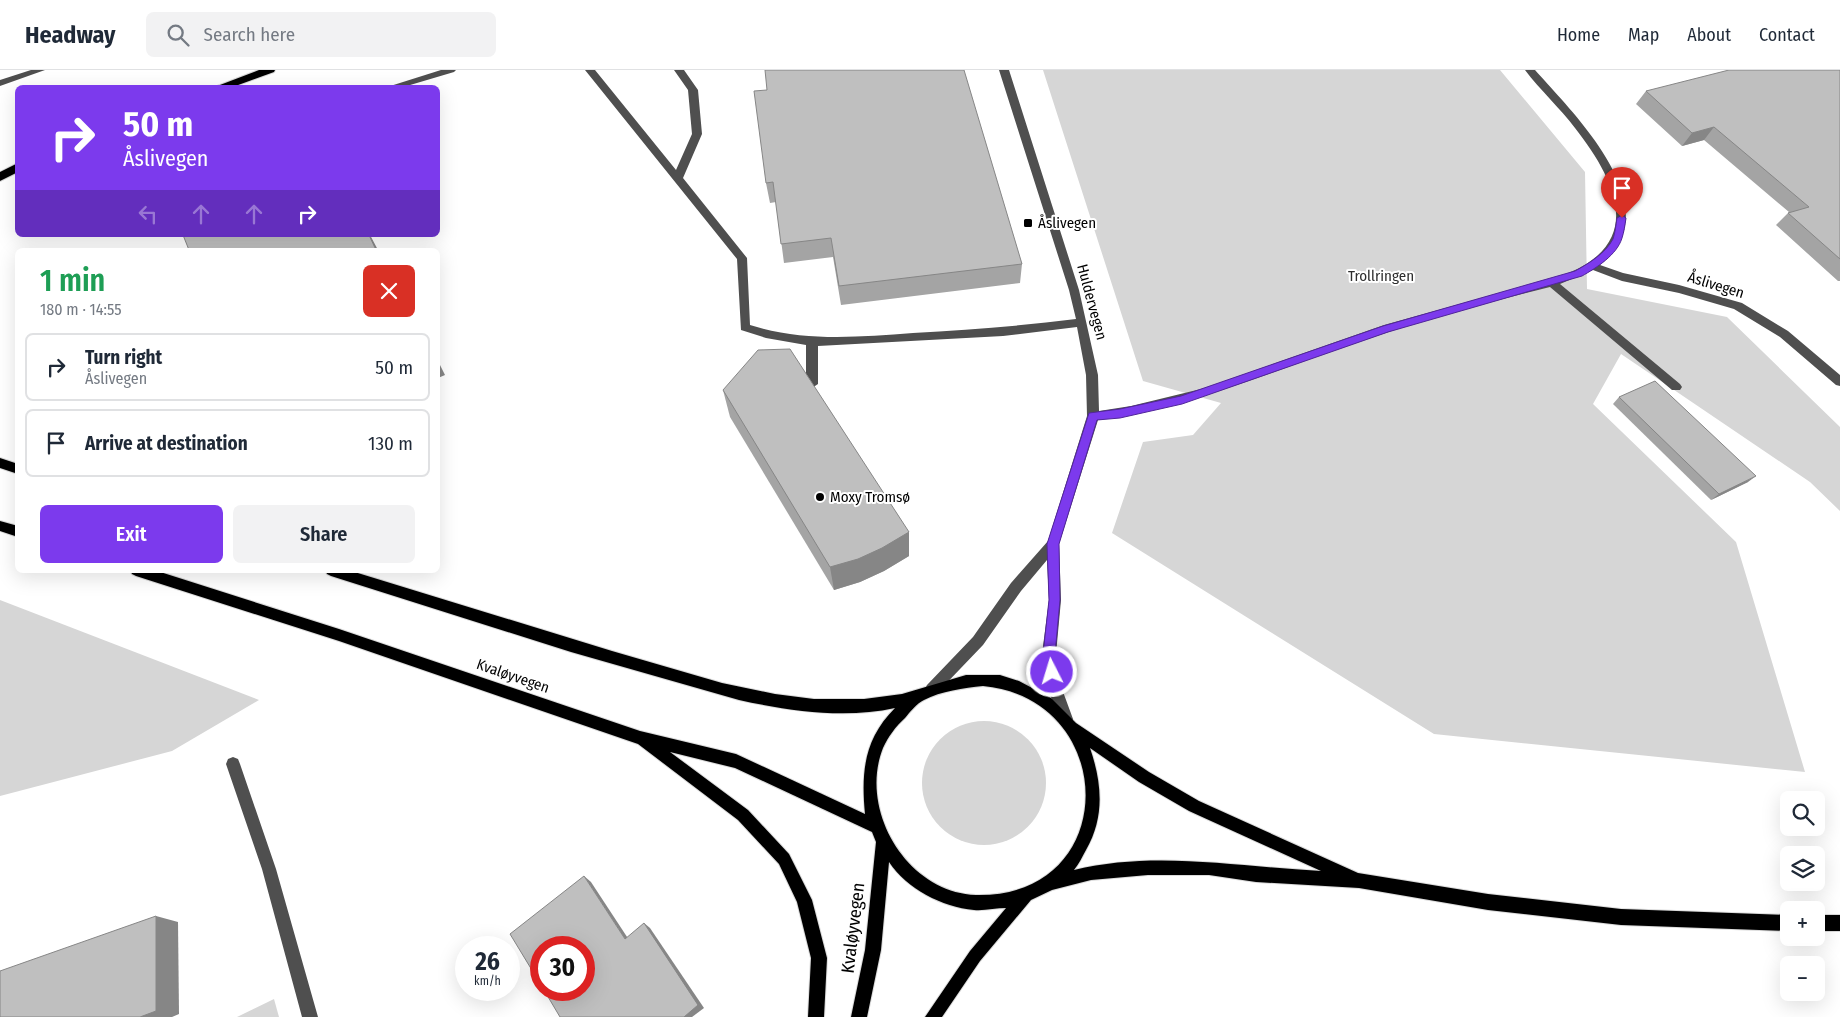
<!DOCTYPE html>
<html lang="en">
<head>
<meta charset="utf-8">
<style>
	body { margin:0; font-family:"Fira Sans Condensed",sans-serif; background:#f2f2f3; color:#1f2937; height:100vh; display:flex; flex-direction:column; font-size:19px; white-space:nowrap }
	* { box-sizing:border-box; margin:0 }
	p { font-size:16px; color:#747a83 }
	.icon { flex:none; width:28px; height:28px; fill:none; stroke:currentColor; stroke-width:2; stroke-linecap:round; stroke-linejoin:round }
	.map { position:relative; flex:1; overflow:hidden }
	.details { position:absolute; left:15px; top:178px; width:425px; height:325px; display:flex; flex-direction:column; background:#fff; border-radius:8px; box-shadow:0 5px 20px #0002 }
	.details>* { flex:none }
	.guide { position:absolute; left:15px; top:15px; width:425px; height:152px; border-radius:8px; box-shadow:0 5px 20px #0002; background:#7c3aed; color:#fff; overflow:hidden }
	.tools { position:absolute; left:1780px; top:721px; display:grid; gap:10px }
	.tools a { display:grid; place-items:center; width:45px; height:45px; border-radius:8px; background:#fff; box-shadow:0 5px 20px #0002; font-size:25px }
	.speed { position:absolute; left:455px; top:866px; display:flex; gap:10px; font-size:25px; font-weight:700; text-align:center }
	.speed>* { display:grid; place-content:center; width:65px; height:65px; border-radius:50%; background:#fff; box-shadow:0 5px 20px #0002; line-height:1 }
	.speed small { font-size:12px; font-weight:400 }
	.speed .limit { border:8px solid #d22; background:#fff; color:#111 }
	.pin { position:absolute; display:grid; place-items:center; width:42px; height:42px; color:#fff; margin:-51px -21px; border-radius:50% 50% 50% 0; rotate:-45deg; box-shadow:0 0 5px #0007 }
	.pin .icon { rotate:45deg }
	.me { position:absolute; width:55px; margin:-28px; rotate:355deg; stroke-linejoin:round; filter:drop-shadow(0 0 4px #0008) }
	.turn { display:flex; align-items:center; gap:18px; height:105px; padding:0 25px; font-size:22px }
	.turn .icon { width:65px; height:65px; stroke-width:2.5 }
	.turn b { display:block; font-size:35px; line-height:42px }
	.lanes { display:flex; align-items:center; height:48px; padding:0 25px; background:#0003; justify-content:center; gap:25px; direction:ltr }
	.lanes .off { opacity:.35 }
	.round { display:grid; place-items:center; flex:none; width:52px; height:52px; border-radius:8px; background:#f2f2f3 }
	.summary { display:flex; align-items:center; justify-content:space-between; height:85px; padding:0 25px }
	h1 { font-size:30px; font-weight:600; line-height:38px; color:#1e9e55 }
	.action { display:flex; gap:10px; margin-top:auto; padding:10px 25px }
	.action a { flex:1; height:58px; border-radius:8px; background:#7c3aed; color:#fff; font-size:20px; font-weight:600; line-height:58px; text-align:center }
	.action a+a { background:#f2f2f3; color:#1f2937 }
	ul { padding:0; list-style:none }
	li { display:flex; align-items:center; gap:15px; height:68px; margin:0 10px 8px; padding:0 15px; border:2px solid #e0e1e3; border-radius:8px }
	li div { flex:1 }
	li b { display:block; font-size:19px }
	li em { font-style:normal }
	header { display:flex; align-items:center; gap:30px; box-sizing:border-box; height:70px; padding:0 25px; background:#fff; border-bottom:1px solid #e0e1e3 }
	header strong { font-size:24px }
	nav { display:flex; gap:28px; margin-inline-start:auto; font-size:18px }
	.search { width:350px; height:45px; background:#f2f2f3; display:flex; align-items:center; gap:12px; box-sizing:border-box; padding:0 18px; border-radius:8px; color:#747a83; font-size:19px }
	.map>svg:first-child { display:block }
	.green { fill:#d6d6d6 }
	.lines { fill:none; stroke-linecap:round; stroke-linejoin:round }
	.major-casing { stroke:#dbdbdb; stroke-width:2 }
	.highway-casing { stroke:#dbdbdb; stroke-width:2 }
	.minor { fill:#4f4f4f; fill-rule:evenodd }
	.major { fill:#000; fill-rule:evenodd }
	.highway { fill:#000; fill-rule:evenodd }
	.wall { fill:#a4a4a4 }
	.shaded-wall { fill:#868686 }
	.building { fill:#bfbfbf; stroke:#868686 }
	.route { fill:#7c3aed; stroke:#51269a }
	.poi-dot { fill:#000; stroke:#fff; stroke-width:2 }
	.labels { text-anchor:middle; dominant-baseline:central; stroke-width:4; stroke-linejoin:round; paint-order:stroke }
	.poi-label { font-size:15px; fill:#000; stroke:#fff; text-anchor:start }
	.park-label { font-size:15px; fill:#2d2d2d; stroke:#fff }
	.street-label { font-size:15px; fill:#000; stroke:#fff }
	.near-street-label { font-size:18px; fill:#000; stroke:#fff }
</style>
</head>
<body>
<header>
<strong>Headway</strong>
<div class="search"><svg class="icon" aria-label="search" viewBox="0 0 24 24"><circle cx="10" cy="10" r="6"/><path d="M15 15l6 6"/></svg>Search here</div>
<nav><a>Home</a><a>Map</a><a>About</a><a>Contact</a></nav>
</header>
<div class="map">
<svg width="1840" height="947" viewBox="0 0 1840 947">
	<rect width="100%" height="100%" fill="#fff"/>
	<!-- green -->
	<g class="green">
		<polygon points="1043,0 1500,0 1585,102 1587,219 1727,247 1840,357 1840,441 1810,412 1621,284 1593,334 1736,472 1805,702 1434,664 1112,463 1143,372 1193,365 1221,333 1143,311"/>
		<polygon points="0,530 259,630 172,681 0,726"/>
		<circle cx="984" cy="713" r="62"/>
		<polygon points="274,929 279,947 237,947"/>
	</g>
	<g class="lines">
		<!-- major casing -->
		<g class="major-casing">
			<g id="major">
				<polygon points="0,388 18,394 18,404 0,398"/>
				<polygon points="0,451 18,456 18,467 0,461"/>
				<path d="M130,500H154L339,559L640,661L736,684L865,744C861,702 864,669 895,638C845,649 789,641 739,630L571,582L331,506L327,504L325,500H348L612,581L722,613L775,624L814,629H864L902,624L966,605H1000L1019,611L1051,628L1076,653L1149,702L1199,731L1358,803L1488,824L1621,839L1789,845V861L1621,855L1488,840L1359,818L1256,812L1209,805H1148L1091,810L1052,820L1031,830L980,891L942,947H925L970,881L1006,838C996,838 984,841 974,840C942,837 907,819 889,792L881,880L867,947H851L865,880L876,772L872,762L735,698L670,682L748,740L789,784L812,830L827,888L824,947H808L811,888L797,832L779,794L738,750L638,674L339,571L136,506L132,504ZM983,616C1120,629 1122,828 976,825C908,823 858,741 883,678C888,667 896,656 905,648C910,642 917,633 924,630C941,621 964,618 983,616ZM1090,678L1139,712L1189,741L1321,801C1239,797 1155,780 1074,800C1079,794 1082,787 1086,780C1105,747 1102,713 1090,678Z"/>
				<rect x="1816" y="845" width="24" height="16"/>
			</g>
		</g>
		<!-- highway casing -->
		<g class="highway-casing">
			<g id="highway">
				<polygon points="259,0 275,0 274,2 230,18 212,18"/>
				<polygon points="18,93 18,102 0,111 0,102"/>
			</g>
		</g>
		<!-- minor -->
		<g class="minor">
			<polygon points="31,0 45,0 0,16 0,10"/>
			<polygon points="441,0 456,0 454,2 400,18 384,18"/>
			<path d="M585,0H595L676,100L692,64L688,20L674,0H684L698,20L702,64L683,108L747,188L750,255C804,272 857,267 913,263C967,260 1021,256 1076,249L1069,220L999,0H1009L1079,220L1098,305L1099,341L1131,336L1205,318L1384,255L1561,206C1646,175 1618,113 1575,58C1560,38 1540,20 1525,0H1535C1575,45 1672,139 1600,195L1623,203L1679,215L1742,233L1788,261L1840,305V316L1836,315L1780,267L1734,239L1679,223L1622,211L1593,200L1560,214L1680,314L1682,317L1680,320H1672L1550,217C1485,233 1419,251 1356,273C1270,302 1188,338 1098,350L1059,474L1061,530L1056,584L1062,619L1073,649L1071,654L1066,656L1061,654L1059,649L1048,619L1042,584L1049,530L1047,490L1021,521L983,575L937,623L932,625L927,623L925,619L927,615L973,567L1011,513L1048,471L1087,346L1086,305L1077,257L1003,266L818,276V314L812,318L808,317L806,314V275L766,268L741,260L737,189Z"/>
			<polygon points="233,687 238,689 240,694 276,799 318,947 302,947 262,799 226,694 228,689"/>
		</g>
		<!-- major -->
		<use href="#major" class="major"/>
		<!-- highway -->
		<use href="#highway" class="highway"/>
	</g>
	<!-- wall -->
	<g class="wall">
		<polygon points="1840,0 1840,211 1838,211 1776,155 1789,142 1704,70 1682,76 1636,34 1646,21"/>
		<polygon points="767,20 1022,194 1020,213 841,235 833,187 784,193 776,132 770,133 766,113"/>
		<polygon points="723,320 909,462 909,486 884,501 860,512 834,520 730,347"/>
		<polygon points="1619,327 1748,412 1711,430 1613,334"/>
	</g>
	<!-- shaded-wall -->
	<g class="shaded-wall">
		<polygon points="1714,57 1704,70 1682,76 1692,63"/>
		<polygon points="369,165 370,165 378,180 376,180"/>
		<polygon points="438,291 445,305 438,308"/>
		<polygon points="1756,406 1748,412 1711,430 1719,424"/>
		<polygon points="909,462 909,486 884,501 860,512 834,520 830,497"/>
		<polygon points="584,806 591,812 631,873 625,869"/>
		<polygon points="156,846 178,852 179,944 172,947 140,947"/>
		<polygon points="644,853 650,858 704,938 692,947 684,947"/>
	</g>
	<!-- building -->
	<g class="building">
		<polygon points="765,0 964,0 1022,194 839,216 831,168 781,174 773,112 766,113 754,21 767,20"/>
		<polygon points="1729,0 1840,0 1840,189 1788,143 1809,137 1714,57 1692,63 1646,21"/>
		<polygon points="183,165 369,165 376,180 189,180"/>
		<polygon points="790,279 909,462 882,478 858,489 830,497 723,320 758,280"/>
		<polygon points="1655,311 1756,406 1719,424 1619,327"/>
		<polygon points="584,806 625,869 644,853 698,935 684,947 560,947 544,920 584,920 584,878 541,878 541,915 510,864"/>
		<polygon points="156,846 156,941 140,947 0,947 0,901"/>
	</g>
	<!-- route -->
	<path class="route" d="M1622,145L1626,148C1625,155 1624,162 1622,168C1617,185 1596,198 1582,206L1388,262L1182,334L1120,348L1097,350L1059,474L1060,530L1055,584L1058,602L1056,606L1052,607L1048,606L1043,584L1049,530L1047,474L1089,343L1120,339L1181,326L1383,256L1575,201C1588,194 1606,183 1613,169C1615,163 1616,155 1617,148Z"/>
	<!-- markers -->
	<g class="poi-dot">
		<rect x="1023" y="148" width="10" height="10" rx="2.5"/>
		<circle cx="820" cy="427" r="5"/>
	</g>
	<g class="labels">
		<!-- poi labels -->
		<g class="poi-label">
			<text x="1038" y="153">Åslivegen</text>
			<text x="830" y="427">Moxy Tromsø</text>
		</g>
		<!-- park labels -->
		<g class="park-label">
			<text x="1381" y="206">Trollringen</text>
		</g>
		<!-- street labels -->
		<g class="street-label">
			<text transform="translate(1716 215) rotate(17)">Åslivegen</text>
			<text transform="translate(1092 232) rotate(75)">Huldervegen</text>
			<text transform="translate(513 606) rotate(19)">Kvaløyvegen</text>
		</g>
		<!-- near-street labels -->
		<g class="near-street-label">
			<text transform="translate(853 858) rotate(-83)">Kvaløyvegen</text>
		</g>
	</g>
</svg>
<div class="tools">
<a><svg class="icon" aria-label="search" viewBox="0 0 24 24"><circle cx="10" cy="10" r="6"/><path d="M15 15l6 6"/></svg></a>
<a><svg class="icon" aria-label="layers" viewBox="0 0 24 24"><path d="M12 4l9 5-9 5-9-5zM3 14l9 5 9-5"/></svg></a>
<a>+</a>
<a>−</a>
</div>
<div class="speed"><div>26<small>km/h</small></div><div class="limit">30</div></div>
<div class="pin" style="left:1622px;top:148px;background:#d93025"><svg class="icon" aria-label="arrive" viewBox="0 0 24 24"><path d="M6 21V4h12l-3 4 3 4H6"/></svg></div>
<svg class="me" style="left:1052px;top:602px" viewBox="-20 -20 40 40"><circle r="17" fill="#7c3aed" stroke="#fff" stroke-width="3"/><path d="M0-11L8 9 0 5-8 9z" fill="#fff"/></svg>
<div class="guide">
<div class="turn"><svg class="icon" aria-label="right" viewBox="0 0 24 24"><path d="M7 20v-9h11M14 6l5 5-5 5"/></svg><div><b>50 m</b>Åslivegen</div></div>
<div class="lanes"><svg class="icon off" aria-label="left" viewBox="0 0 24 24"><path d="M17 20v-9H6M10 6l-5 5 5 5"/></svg><svg class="icon off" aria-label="ahead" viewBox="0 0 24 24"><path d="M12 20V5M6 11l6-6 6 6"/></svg><svg class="icon off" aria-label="ahead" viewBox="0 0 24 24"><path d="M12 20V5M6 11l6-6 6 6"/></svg><svg class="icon" aria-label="right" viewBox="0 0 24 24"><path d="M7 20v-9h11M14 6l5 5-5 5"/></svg></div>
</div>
<section class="details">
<div class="summary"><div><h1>1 min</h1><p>180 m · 14:55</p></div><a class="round" style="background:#d93025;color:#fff"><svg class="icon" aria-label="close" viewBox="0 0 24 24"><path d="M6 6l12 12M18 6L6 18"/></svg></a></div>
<ul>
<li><svg class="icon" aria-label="right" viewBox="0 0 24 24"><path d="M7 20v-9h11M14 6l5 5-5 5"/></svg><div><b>Turn right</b><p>Åslivegen</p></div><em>50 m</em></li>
<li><svg class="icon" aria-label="arrive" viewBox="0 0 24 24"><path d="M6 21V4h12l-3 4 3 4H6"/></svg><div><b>Arrive at destination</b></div><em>130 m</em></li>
</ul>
<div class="action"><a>Exit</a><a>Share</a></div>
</section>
</div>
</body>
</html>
